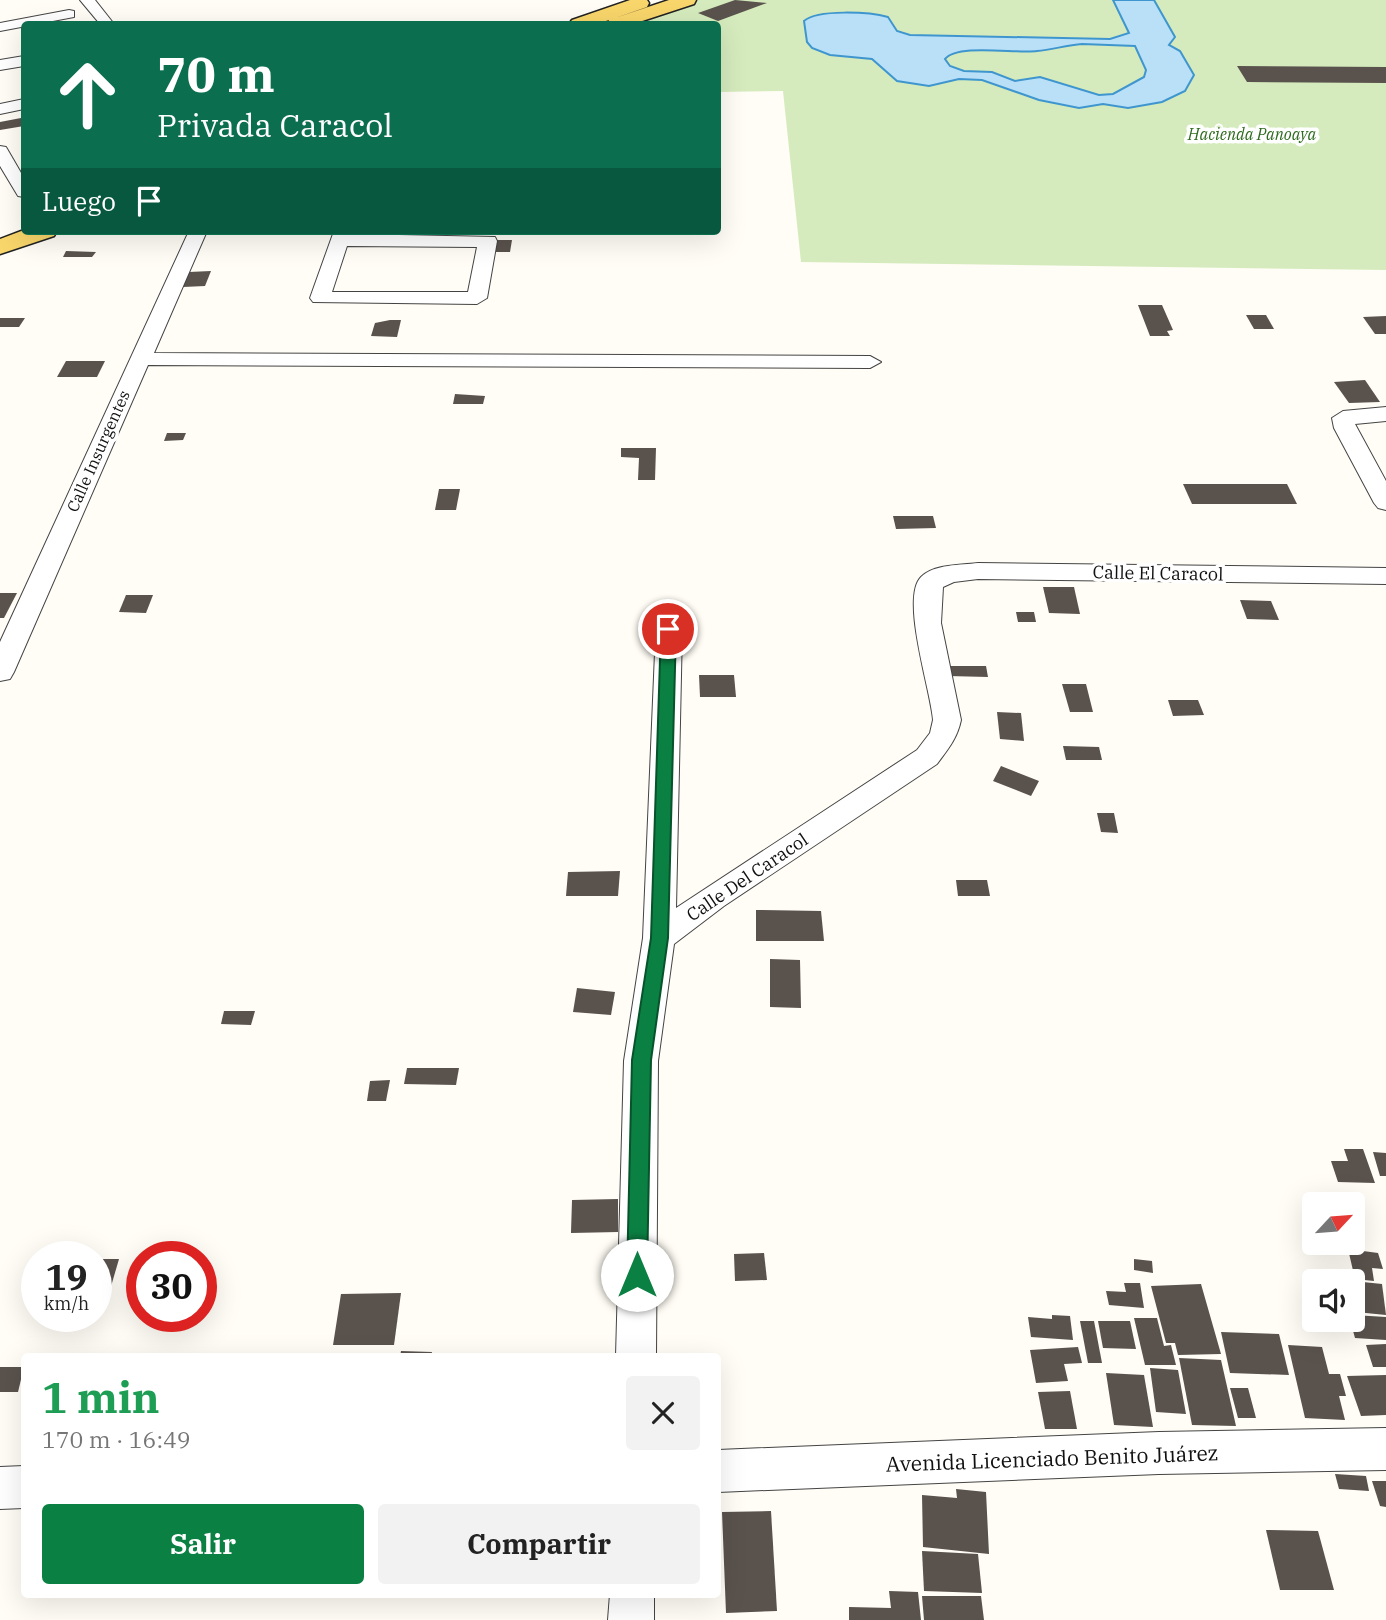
<!DOCTYPE html>
<html lang="es">
<head>
<meta charset="utf-8">
<style>
	body { margin:0; font-family:"IBM Plex Serif",serif; background:#f2f2f2; color:#222; height:100vh; display:flex; flex-direction:column; font-size:26px; white-space:nowrap }
	* { box-sizing:border-box; margin:0 }
	p { font-size:23px; color:#767676 }
	.icon { flex:none; width:38px; height:38px; fill:none; stroke:currentColor; stroke-width:2; stroke-linecap:round; stroke-linejoin:round }
	.map { position:relative; flex:1; overflow:hidden }
	.panel { position:absolute; left:21px; top:1353px; width:700px; height:245px; display:flex; flex-direction:column; background:#fff; border-radius:7px; box-shadow:0 7px 28px #0002 }
	.panel>* { flex:none }
	.top-card { position:absolute; left:21px; top:21px; width:700px; height:214px; border-radius:7px; box-shadow:0 7px 28px #0002; background:#0b6e4f; color:#fff; overflow:hidden }
	.needle { width:46px; rotate:64deg }
	.tools { position:absolute; left:1302px; top:1192px; display:grid; gap:14px }
	.tools a { display:grid; place-items:center; width:63px; height:63px; border-radius:7px; background:#fff; box-shadow:0 7px 28px #0002; font-size:35px }
	.speed { position:absolute; left:21px; top:1241px; display:flex; gap:14px; font-size:35px; font-weight:700; text-align:center }
	.speed>* { display:grid; place-content:center; width:91px; height:91px; border-radius:50%; background:#fff; box-shadow:0 7px 28px #0002; line-height:1 }
	.speed small { font-size:18px; font-weight:400 }
	.speed .limit { border:10px solid #d22; background:#fff; color:#111 }
	.pin { position:absolute; display:grid; place-items:center; width:60px; height:60px; color:#fff; margin:-30px; border:4px solid #fff; border-radius:50%; box-shadow:0 2px 7px #0007 }
	.me { position:absolute; width:77px; margin:-38px; rotate:0deg; stroke-linejoin:round; filter:drop-shadow(0 0 5px #0008) }
	.turn { display:flex; align-items:center; gap:24px; height:147px; padding:0 21px; font-size:32px }
	.turn .icon { width:91px; height:91px; stroke-width:2.5 }
	.turn b { display:block; font-size:49px; line-height:60px }
	.then { display:flex; align-items:center; height:66px; padding:0 21px; background:#0003; gap:14px; font-size:26px }
	.round { display:grid; place-items:center; flex:none; width:74px; height:74px; border-radius:7px; background:#f2f2f2 }
	.overview { display:flex; align-items:center; justify-content:space-between; height:119px; padding:0 21px }
	h1 { font-size:42px; font-weight:700; line-height:52px; color:#1e9e55 }
	.button { display:flex; gap:14px; margin-top:auto; padding:14px 21px }
	.button a { flex:1; height:80px; border-radius:7px; background:#0b8043; color:#fff; font-size:28px; font-weight:700; line-height:80px; text-align:center }
	.button a+a { background:#f2f2f2; color:#222 }
	.map>svg:first-child { display:block }
	.green { fill:#d5ebbd }
	.water { fill:#b9e0f7; stroke:#3f96cf; stroke-width:2; fill-rule:evenodd }
	.building { fill:#5a524d }
	.lines { fill:none; stroke-linecap:round; stroke-linejoin:round }
	.street-casing { stroke:#444; stroke-width:2 }
	.primary-casing { stroke:#222; stroke-width:3 }
	.street { fill:#fff; fill-rule:evenodd }
	.primary { fill:#f9d66b; fill-rule:evenodd }
	.route { fill:#0b8043; stroke:#07532c; stroke-width:2 }
	.labels { text-anchor:middle; dominant-baseline:central; stroke-width:7; stroke-linejoin:round; paint-order:stroke }
	.far-park-label { font-size:16px; font-style:italic; fill:#2f6b1f; stroke:#fff }
	.far-street-label { font-size:16px; fill:#111; stroke:#fff }
	.street-label { font-size:18px; fill:#111; stroke:#fff }
	.near-street-label { font-size:21px; fill:#111; stroke:#fff }
</style>
</head>
<body>
<div class="map">
<svg width="1386" height="1620" viewBox="0 0 1386 1620">
	<rect width="100%" height="100%" fill="#fffdf5"/>
	<!-- green -->
	<polygon class="green" points="698,0 1386,0 1386,270 801,262 783,91 718,92 718,24 628,24"/>
	<!-- water -->
	<path class="water" d="M1113,0H1154L1175,37L1169,45L1180,51L1194,75L1185,91L1162,102L1128,108L1103,104L1079,108L1039,100L982,80L959,79L929,86L897,81L872,59L830,55L812,48L807,42L804,21C817,9 870,12 888,17L897,31L910,35L1110,39L1129,33ZM1082,44L1135,46L1146,70L1144,77L1113,94L1099,95L1040,77L1015,81L992,72L964,71L950,66L945,59C958,43 1017,54 1037,51C1052,50 1066,45 1082,44Z"/>
	<!-- building -->
	<g class="building">
		<polygon points="735,0 767,3 718,21 698,13"/>
		<polygon points="1237,66 1386,67 1386,83 1247,82"/>
		<polygon points="21,118 24,126 0,130 0,122"/>
		<polygon points="497,240 512,240 510,252 494,252"/>
		<polygon points="66,251 96,252 92,257 63,257"/>
		<polygon points="211,271 205,286 183,287 189,272"/>
		<polygon points="1138,305 1162,305 1173,330 1167,331 1170,336 1150,336"/>
		<polygon points="1246,315 1266,315 1274,329 1254,329"/>
		<polygon points="1386,316 1386,334 1375,334 1363,317"/>
		<polygon points="0,318 25,318 19,327 0,327"/>
		<polygon points="390,320 401,320 397,337 371,336 375,323"/>
		<polygon points="66,361 105,361 97,377 57,377"/>
		<polygon points="1365,380 1380,402 1349,403 1334,382"/>
		<polygon points="455,394 485,396 483,404 453,404"/>
		<polygon points="167,433 186,433 183,440 164,441"/>
		<polygon points="621,448 656,448 655,480 638,480 639,458 621,457"/>
		<polygon points="1183,484 1287,484 1297,504 1192,504"/>
		<polygon points="439,489 460,489 456,510 435,510"/>
		<polygon points="893,516 933,516 936,528 896,529"/>
		<polygon points="1043,587 1074,587 1080,614 1049,613"/>
		<polygon points="0,593 17,593 4,618 0,618"/>
		<polygon points="126,595 153,595 146,613 119,612"/>
		<polygon points="1240,600 1271,601 1279,620 1247,619"/>
		<polygon points="1016,612 1034,612 1036,622 1018,622"/>
		<polygon points="946,666 986,666 988,677 948,676"/>
		<polygon points="699,675 734,675 736,697 700,697"/>
		<polygon points="1062,684 1086,684 1093,712 1070,712"/>
		<polygon points="1168,700 1198,700 1204,715 1173,716"/>
		<polygon points="997,712 1021,713 1024,741 1000,739"/>
		<polygon points="1063,746 1099,747 1102,760 1066,760"/>
		<polygon points="1001,766 1039,781 1031,796 993,781"/>
		<polygon points="1097,813 1114,813 1118,833 1101,832"/>
		<polygon points="620,871 618,896 566,896 568,872"/>
		<polygon points="956,880 987,880 990,896 958,896"/>
		<polygon points="756,910 821,911 824,941 756,941"/>
		<polygon points="770,959 800,960 801,1008 770,1007"/>
		<polygon points="577,988 615,992 611,1015 573,1012"/>
		<polygon points="224,1011 255,1011 251,1025 221,1024"/>
		<polygon points="407,1068 459,1068 456,1085 404,1084"/>
		<polygon points="390,1080 386,1101 367,1101 370,1081"/>
		<polygon points="1344,1149 1363,1149 1375,1183 1338,1182 1331,1161 1348,1161"/>
		<polygon points="1373,1152 1386,1153 1386,1176 1380,1176"/>
		<polygon points="618,1199 618,1232 571,1233 572,1200"/>
		<polygon points="1348,1249 1378,1253 1383,1269 1372,1268 1374,1281 1355,1279"/>
		<polygon points="764,1253 767,1280 735,1281 734,1254"/>
		<polygon points="96,1259 119,1259 105,1307 96,1307"/>
		<polygon points="1134,1259 1152,1261 1153,1273 1134,1270"/>
		<polygon points="1353,1281 1382,1284 1386,1315 1356,1312"/>
		<polygon points="1124,1283 1140,1283 1144,1308 1109,1305 1106,1291 1126,1292"/>
		<polygon points="1201,1284 1221,1354 1178,1355 1175,1343 1166,1343 1151,1286"/>
		<polygon points="401,1293 394,1345 333,1345 341,1294"/>
		<polygon points="1052,1315 1070,1316 1073,1340 1031,1337 1028,1317 1052,1319"/>
		<polygon points="1353,1315 1386,1317 1386,1340 1355,1338 1350,1320"/>
		<polygon points="1134,1318 1157,1318 1164,1346 1171,1345 1176,1365 1145,1365"/>
		<polygon points="1080,1321 1094,1321 1102,1363 1088,1363"/>
		<polygon points="1098,1321 1130,1321 1136,1349 1103,1348"/>
		<polygon points="1221,1332 1279,1334 1289,1375 1230,1373"/>
		<polygon points="1386,1344 1386,1367 1373,1367 1366,1345"/>
		<polygon points="1288,1345 1322,1347 1329,1374 1340,1374 1346,1396 1339,1396 1345,1420 1305,1418"/>
		<polygon points="1078,1347 1082,1363 1064,1364 1068,1381 1036,1383 1030,1350"/>
		<polygon points="401,1351 432,1352 431,1356 400,1356"/>
		<polygon points="1179,1358 1221,1360 1236,1426 1192,1425"/>
		<polygon points="0,1367 24,1367 18,1392 0,1392"/>
		<polygon points="1150,1368 1178,1370 1186,1414 1156,1412"/>
		<polygon points="1106,1373 1144,1375 1153,1427 1114,1425"/>
		<polygon points="1386,1375 1386,1415 1361,1416 1347,1376"/>
		<polygon points="1230,1388 1248,1388 1256,1418 1238,1418"/>
		<polygon points="1070,1391 1077,1429 1045,1429 1038,1392"/>
		<polygon points="1335,1474 1366,1476 1369,1491 1339,1489"/>
		<polygon points="1372,1481 1386,1481 1386,1507 1380,1506"/>
		<polygon points="956,1489 986,1492 989,1554 923,1547 922,1495 957,1498"/>
		<polygon points="771,1511 777,1611 726,1613 722,1512"/>
		<polygon points="1266,1530 1318,1531 1334,1590 1280,1590"/>
		<polygon points="922,1551 978,1554 982,1593 924,1591"/>
		<polygon points="889,1591 918,1592 921,1620 849,1620 849,1607 891,1608"/>
		<polygon points="922,1596 981,1596 984,1620 924,1620"/>
	</g>
	<g class="lines">
		<!-- street casing -->
		<g class="street-casing">
			<g id="street">
				<polygon points="80,0 95,0 114,24 100,24"/>
				<polygon points="69,10 74,11 74,17 0,31 0,23"/>
				<polygon points="24,56 24,66 0,70 0,60"/>
				<polygon points="24,99 24,109 0,114 0,104"/>
				<polygon points="0,146 6,147 24,178 24,197 18,196 0,166"/>
				<polygon points="189,231 207,231 154,353 870,356 881,362 870,368 148,365 14,672 10,679 0,681 0,642"/>
				<path d="M334,231H352L351,234L495,237L497,241L487,298L477,304L313,302L310,298ZM347,246L477,247L468,292H332Z"/>
				<polygon points="1386,407 1386,421 1355,424 1386,481 1386,510 1378,508 1374,503 1334,428 1332,418 1343,411"/>
				<path d="M978,563L1386,568V584L978,579L954,582L943,587L941,623L961,720C957,739 948,749 937,764L724,906L674,944L658,1061L656,1356H616L624,1061L643,938L656,629L660,623L669,620L678,623L682,629L676,908L917,750L930,733L933,720C931,691 900,598 921,577C934,564 961,565 978,563Z"/>
				<polygon points="1386,1428 1386,1470 1159,1474 718,1492 718,1450 1159,1432"/>
				<polygon points="24,1466 24,1508 0,1509 0,1467"/>
				<polygon points="610,1594 654,1594 654,1620 608,1620"/>
			</g>
		</g>
		<!-- primary casing -->
		<g class="primary-casing">
			<g id="primary">
				<polygon points="630,0 647,0 649,3 647,7 615,18 669,0 696,0 694,4 633,24 607,24 609,20 596,24 569,24 572,20"/>
				<polygon points="24,230 57,231 54,236 0,254 0,239"/>
			</g>
		</g>
		<!-- street -->
		<use href="#street" class="street"/>
		<!-- primary -->
		<use href="#primary" class="primary"/>
	</g>
	<!-- route -->
	<polygon class="route" points="668,625 676,629 668,938 651,1060 647,1275 644,1282 637,1285 630,1282 627,1275 632,1060 651,938 661,629"/>
	<g class="labels">
		<!-- far-park labels -->
		<g class="far-park-label">
			<text x="1252" y="134">Hacienda Panoaya</text>
		</g>
		<!-- far-street labels -->
		<g class="far-street-label">
			<text transform="translate(98 451) rotate(-66)">Calle Insurgentes</text>
		</g>
		<!-- street labels -->
		<g class="street-label">
			<text transform="translate(1158 573) rotate(1)">Calle El Caracol</text>
			<text transform="translate(747 877) rotate(-34)">Calle Del Caracol</text>
		</g>
		<!-- near-street labels -->
		<g class="near-street-label">
			<text transform="translate(1052 1458) rotate(-2)">Avenida Licenciado Benito Juárez</text>
		</g>
	</g>
</svg>
<div class="tools">
<a><svg class="needle" viewBox="-14 -14 28 28"><path d="M0-13l5 13h-10z" fill="#e53935"/><path d="M0 13l5-13h-10z" fill="#767676"/></svg></a>
<a><svg class="icon" aria-label="sound" viewBox="0 0 24 24"><path d="M4 9h4l5-4v14l-5-4H4zM17 9q2 3 0 6"/></svg></a>
</div>
<div class="speed"><div>19<small>km/h</small></div><div class="limit">30</div></div>
<div class="pin" style="left:668px;top:629px;background:#d93025"><svg class="icon" aria-label="arrive" viewBox="0 0 24 24"><path d="M6 21V4h12l-3 4 3 4H6"/></svg></div>
<svg class="me" style="left:637px;top:1275px" viewBox="-20 -20 40 40"><circle r="19" fill="#fff"/><path d="M0-13L10 11 0 6-10 11z" fill="#0b8043"/></svg>
<div class="top-card">
<div class="turn"><svg class="icon" aria-label="ahead" viewBox="0 0 24 24"><path d="M12 20V5M6 11l6-6 6 6"/></svg><div><b>70 m</b>Privada Caracol</div></div>
<div class="then">Luego<svg class="icon" aria-label="arrive" viewBox="0 0 24 24"><path d="M6 21V4h12l-3 4 3 4H6"/></svg></div>
</div>
<section class="panel">
<div class="overview"><div><h1>1 min</h1><p>170 m · 16:49</p></div><a class="round"><svg class="icon" aria-label="close" viewBox="0 0 24 24"><path d="M6 6l12 12M18 6L6 18"/></svg></a></div>
<div class="button"><a>Salir</a><a>Compartir</a></div>
</section>
</div>
</body>
</html>
